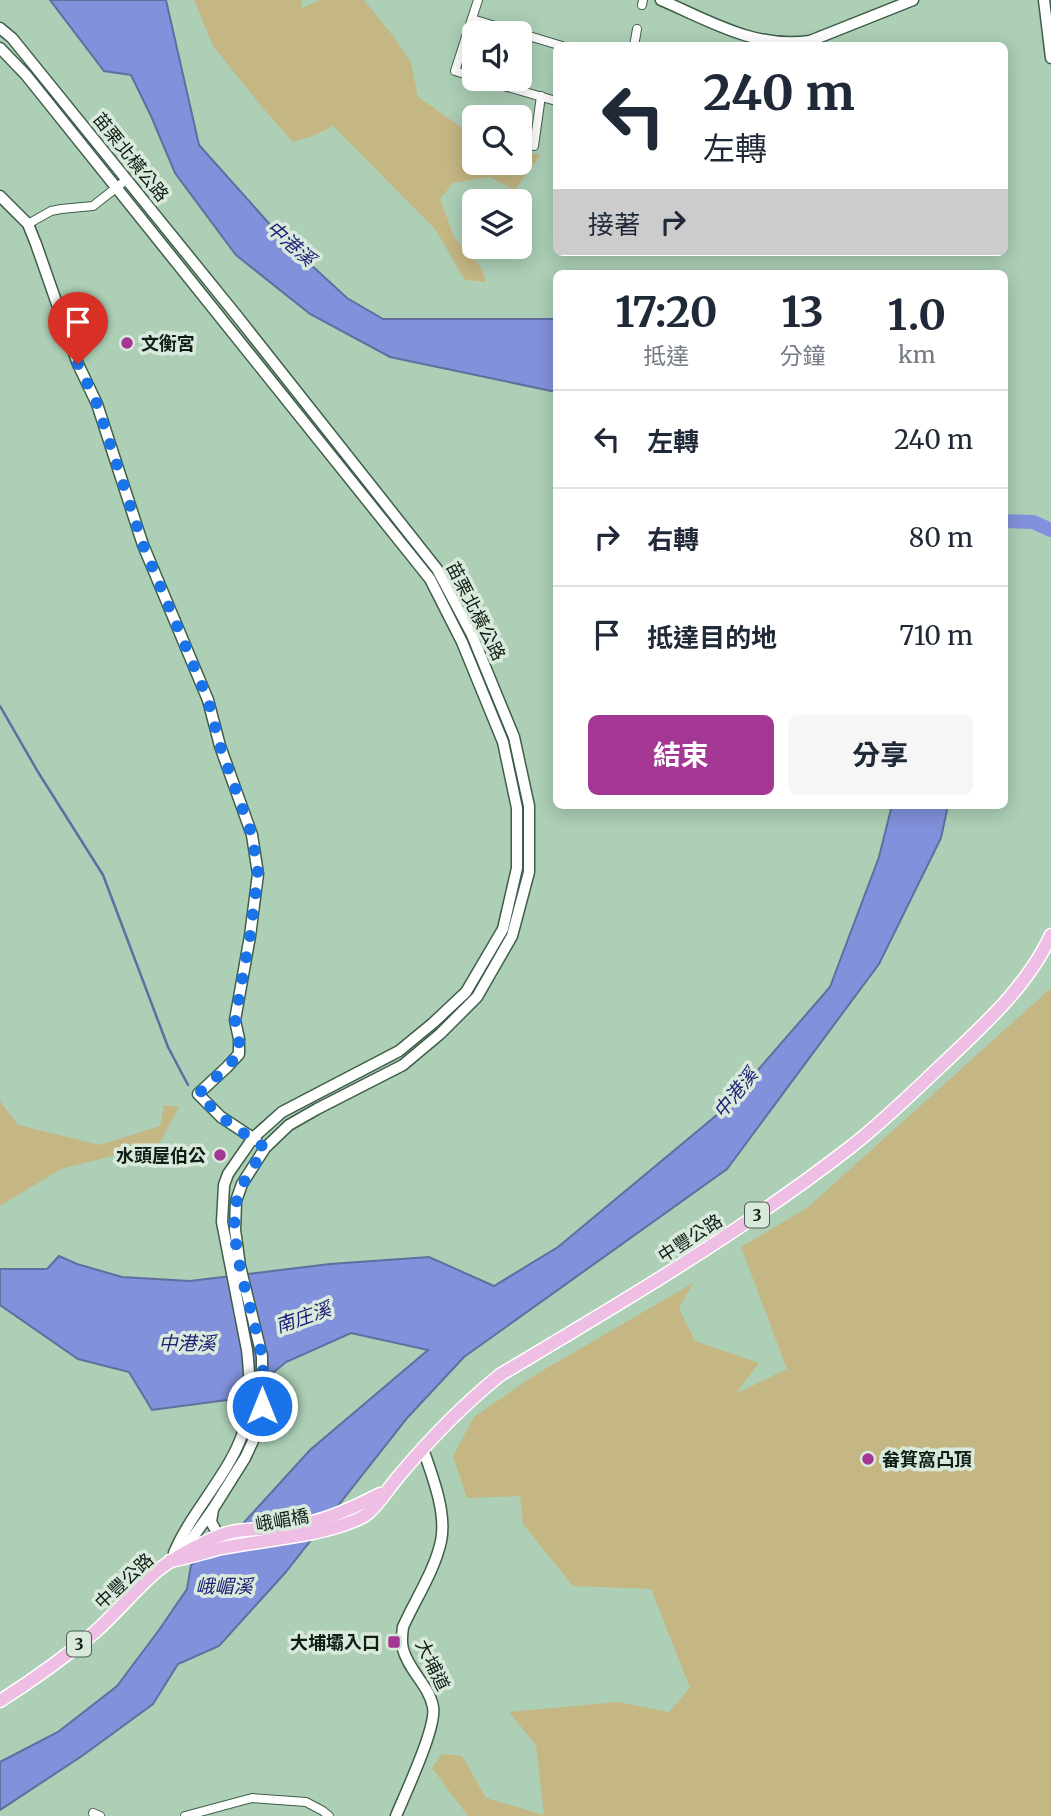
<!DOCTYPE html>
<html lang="zh-TW">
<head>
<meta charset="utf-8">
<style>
	body { margin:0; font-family:Merriweather,"Noto Sans TC",serif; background:#f6f6f7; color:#1f2937; height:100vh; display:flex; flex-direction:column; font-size:26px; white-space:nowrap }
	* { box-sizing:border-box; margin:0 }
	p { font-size:23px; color:#747a83 }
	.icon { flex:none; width:38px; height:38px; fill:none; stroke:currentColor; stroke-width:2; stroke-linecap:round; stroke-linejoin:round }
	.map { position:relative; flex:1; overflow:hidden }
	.sheet { position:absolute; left:553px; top:270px; width:455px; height:539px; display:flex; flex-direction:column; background:#fff; border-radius:10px; box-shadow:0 4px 18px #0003 }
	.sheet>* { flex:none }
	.banner { position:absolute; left:553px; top:42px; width:455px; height:214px; border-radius:10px; box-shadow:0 4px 18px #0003; background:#fff; color:#1f2937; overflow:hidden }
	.tools { position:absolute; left:462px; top:21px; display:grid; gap:14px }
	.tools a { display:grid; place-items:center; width:70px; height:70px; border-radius:10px; background:#fff; box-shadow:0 4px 18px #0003; font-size:35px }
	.pin { position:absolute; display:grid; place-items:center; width:60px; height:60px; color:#fff; margin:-72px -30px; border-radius:50% 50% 50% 0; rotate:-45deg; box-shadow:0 0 7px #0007 }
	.pin .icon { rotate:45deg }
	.me { position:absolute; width:77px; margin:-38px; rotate:0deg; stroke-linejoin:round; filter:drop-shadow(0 0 5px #0008) }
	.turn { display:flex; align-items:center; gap:24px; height:147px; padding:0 35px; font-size:32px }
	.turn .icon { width:91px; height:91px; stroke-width:2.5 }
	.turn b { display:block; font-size:49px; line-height:60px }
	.then { display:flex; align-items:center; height:66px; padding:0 35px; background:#0003; gap:14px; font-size:26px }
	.eta { display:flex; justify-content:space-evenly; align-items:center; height:119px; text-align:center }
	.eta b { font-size:42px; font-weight:700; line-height:49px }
	.button { display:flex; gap:14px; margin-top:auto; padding:14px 35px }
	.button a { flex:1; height:80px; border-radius:10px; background:#a43694; color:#fff; font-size:28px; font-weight:700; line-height:80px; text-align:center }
	.button a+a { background:#f6f6f7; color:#1f2937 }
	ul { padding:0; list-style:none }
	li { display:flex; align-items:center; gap:21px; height:98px; padding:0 35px; border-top:2px solid #e0e1e3 }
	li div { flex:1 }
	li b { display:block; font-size:26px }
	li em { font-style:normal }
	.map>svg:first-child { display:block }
	.green { fill:#c5b783 }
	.water { fill:#8291db; stroke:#606ea0; stroke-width:2 }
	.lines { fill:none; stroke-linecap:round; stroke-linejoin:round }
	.stream { stroke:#606ea0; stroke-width:2.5 }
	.river { stroke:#8291db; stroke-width:14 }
	.street-casing { stroke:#3f5e49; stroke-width:10 }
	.secondary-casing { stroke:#3f5e49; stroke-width:13 }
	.primary-casing { stroke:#fff; stroke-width:15 }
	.street { stroke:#fff; stroke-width:8 }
	.secondary { stroke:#fff; stroke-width:10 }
	.primary { stroke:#efbee5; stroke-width:12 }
	.route { stroke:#1a73e8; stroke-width:12; stroke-dasharray:0 21.6 }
	.poi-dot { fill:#a43694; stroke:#d9eadd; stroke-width:2.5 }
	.labels { text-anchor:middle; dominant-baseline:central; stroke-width:7; stroke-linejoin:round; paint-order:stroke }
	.shield { fill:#d9eadd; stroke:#4d5b51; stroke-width:2 }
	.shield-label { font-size:16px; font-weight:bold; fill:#111e15 }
	.street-label { font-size:18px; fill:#111e15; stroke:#d9eadd }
	.poi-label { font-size:18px; font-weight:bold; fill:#111e15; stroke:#d9eadd; text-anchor:start }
	.water-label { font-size:19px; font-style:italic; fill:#202076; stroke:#d9eadd }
</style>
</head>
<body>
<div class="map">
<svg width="1051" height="1816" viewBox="0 0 1051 1816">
	<rect width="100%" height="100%" fill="#accfb6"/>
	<!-- green -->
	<g class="green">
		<polygon points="194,0 301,0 302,8 320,0 364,0 397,41 411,63 418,97 474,136 474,163 520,163 520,150 540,155 515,190 489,177 453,183 440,199 454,237 481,267 486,282 465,280 435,229 333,126 315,135 293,142 262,107 213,46"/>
		<polygon points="1051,988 1051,1816 468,1816 432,1768 442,1754 462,1756 486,1798 544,1815 536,1745 509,1712 618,1702 669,1712 690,1688 651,1589 573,1586 523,1524 520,1496 467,1498 453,1456 474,1417 535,1375 693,1283 679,1308 695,1341 759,1363 735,1394 787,1369 741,1247 807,1208"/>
		<polygon points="0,1101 18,1125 100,1145 160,1126 164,1105 179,1107 159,1144 61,1169 0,1206"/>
	</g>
	<!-- water -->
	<g class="water">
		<polygon points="50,0 166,0 199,145 282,238 347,298 383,319 556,319 556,392 390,357 310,314 236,255 175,173 151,116 131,75 104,71"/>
		<polygon points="892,805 948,805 941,838 879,964 727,1169 464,1357 408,1417 285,1573 219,1646 178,1664 153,1704 82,1756 0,1810 0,1762 58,1732 117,1686 159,1630 187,1589 191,1565 239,1528 310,1450 428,1350 351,1333 286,1362 242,1398 152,1410 129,1372 78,1359 0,1305 0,1269 47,1269 59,1256 77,1264 122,1277 190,1281 330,1264 429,1257 494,1286 558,1247 724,1109 830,987 879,857"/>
	</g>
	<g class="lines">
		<!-- stream -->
		<polyline class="stream" points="0,706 38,772 103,875 168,1047 188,1085"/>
		<!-- river -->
		<polyline class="river" points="1004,521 1033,522 1051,530"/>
		<!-- street casing -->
		<g class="street-casing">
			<g id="street">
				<polyline points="642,5 643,0"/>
				<polyline points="472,19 562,46"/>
				<polyline points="634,46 637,29"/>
				<polyline points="474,77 455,71 478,0"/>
				<polyline points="480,79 556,101"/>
				<polyline points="520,142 534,146 541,96"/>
				<polyline points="28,224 51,211 61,209 93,206 126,180"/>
				<polyline points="93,1813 100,1816"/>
				<polyline points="185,1816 252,1798 306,1802 323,1811 329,1816"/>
			</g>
		</g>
		<!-- secondary casing -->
		<g class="secondary-casing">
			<g id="secondary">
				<path d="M661,0C710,21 755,49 810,41L913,0"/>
				<polyline points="1044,0 1051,58"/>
				<polyline points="0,28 12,38 237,316 437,569 472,635 514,737 529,806 529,872 512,936 477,997 440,1034 403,1065 317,1109 289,1125 265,1148 242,1184 236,1201 235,1230 240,1266 262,1356 262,1406 260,1426 245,1458 213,1509 191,1540 177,1554"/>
				<path d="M0,48L26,75L430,579L462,642L503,742L517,808V868L503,929L466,992L433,1023L399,1051L282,1112L253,1138L228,1174L224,1185L222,1222L247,1350C250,1375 251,1401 245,1425C235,1468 191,1511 174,1553"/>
				<polyline points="0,196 28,224 36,244 78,364 97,404 143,545 208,700 220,746 252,835 258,874 250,936 235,1020 239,1039 239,1054 227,1067 198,1094 221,1117 256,1140"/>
				<polyline points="213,1509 211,1522 219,1536"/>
				<path d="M396,1816C405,1794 437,1727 433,1707C429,1685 408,1670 403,1649C401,1642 402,1634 403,1627C415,1600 435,1570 441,1541C447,1513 432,1475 423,1449"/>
			</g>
		</g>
		<!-- primary casing -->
		<g class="primary-casing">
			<g id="primary">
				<path d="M170,1561C188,1558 205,1552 222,1548C262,1540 304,1538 343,1525C351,1522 361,1519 367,1514C379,1504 388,1489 398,1477C429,1440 463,1405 500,1375C619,1304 738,1234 848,1149C882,1123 914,1091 946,1061C986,1023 1028,985 1051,935"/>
				<path d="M0,1701C33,1680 65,1657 95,1632C114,1615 130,1596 148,1579C166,1561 193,1548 216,1537C239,1527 266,1530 290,1527C322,1522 351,1509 380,1494"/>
			</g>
		</g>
		<!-- street -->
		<use href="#street" class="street"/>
		<!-- secondary -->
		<use href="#secondary" class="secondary"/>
		<!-- primary -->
		<use href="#primary" class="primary"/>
	</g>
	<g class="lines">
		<!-- route -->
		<path class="route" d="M78,364L97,404L143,545L208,700L220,746L252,835L258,874L250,936L235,1020L239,1040V1054L227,1067L198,1094L221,1117L265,1148C255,1165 242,1181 237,1200C226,1240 253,1310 261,1352C264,1369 263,1388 262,1406"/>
	</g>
	<!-- markers -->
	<g class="poi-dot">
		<circle cx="127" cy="343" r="7"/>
		<circle cx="220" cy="1155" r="7"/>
		<circle cx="868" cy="1459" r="7"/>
		<rect x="387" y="1635" width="14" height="14" rx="3.5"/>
	</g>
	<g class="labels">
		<!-- shield labels -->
		<g class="shield">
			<rect x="745" y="1202.5" width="24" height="25" rx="5"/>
			<rect x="67" y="1631.5" width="24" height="25" rx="5"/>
		</g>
		<g class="shield-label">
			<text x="757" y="1215">3</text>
			<text x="79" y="1644">3</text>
		</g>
		<!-- street labels -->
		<g class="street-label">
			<text transform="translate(131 157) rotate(51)">苗栗北橫公路</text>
			<text transform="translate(476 611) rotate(63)">苗栗北橫公路</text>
			<text transform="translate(690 1238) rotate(-33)">中豐公路</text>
			<text transform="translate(282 1520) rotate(-10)">峨嵋橋</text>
			<text transform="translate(124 1581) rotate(-43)">中豐公路</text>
			<text transform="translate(433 1665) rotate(64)">大埔道</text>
		</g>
		<!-- poi labels -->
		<g class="poi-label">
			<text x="141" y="343">文衡宮</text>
			<text x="206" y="1155" text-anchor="end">水頭屋伯公</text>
			<text x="882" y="1459">畚箕窩凸頂</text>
			<text x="380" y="1642" text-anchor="end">大埔壩入口</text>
		</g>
		<!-- water labels -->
		<g class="water-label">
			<text transform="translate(291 243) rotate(41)">中港溪</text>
			<text transform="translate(735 1093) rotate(-51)">中港溪</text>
			<text transform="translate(303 1317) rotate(-19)">南庄溪</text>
			<text x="187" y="1343">中港溪</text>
			<text x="224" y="1586">峨嵋溪</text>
		</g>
	</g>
</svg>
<div class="tools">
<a><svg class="icon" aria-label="sound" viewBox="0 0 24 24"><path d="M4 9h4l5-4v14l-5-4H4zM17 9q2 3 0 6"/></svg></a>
<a><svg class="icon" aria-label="search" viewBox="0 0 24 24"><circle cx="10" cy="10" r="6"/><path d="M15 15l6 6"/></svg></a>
<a><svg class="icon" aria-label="layers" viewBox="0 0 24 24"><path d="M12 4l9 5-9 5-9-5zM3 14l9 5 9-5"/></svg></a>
</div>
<div class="pin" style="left:78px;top:364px;background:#d93025"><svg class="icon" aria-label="arrive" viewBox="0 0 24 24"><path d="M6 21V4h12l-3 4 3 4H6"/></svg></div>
<svg class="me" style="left:262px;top:1406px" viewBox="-20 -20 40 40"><circle r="17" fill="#1a73e8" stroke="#fff" stroke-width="3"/><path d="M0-11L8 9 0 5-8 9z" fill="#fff"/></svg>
<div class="banner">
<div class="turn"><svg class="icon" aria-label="left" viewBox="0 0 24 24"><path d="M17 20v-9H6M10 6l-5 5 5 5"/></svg><div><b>240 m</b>左轉</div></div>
<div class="then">接著<svg class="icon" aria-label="right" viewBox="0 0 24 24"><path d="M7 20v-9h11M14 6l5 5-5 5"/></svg></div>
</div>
<section class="sheet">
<div class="eta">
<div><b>17:20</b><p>抵達</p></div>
<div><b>13</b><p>分鐘</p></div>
<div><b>1.0</b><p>km</p></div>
</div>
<ul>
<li><svg class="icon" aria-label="left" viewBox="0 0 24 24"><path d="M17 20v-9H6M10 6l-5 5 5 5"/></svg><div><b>左轉</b></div><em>240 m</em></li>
<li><svg class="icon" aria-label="right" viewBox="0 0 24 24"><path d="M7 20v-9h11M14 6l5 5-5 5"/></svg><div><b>右轉</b></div><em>80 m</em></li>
<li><svg class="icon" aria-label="arrive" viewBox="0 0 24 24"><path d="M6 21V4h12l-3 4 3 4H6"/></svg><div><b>抵達目的地</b></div><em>710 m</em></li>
</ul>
<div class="button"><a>結束</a><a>分享</a></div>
</section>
</div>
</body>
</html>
